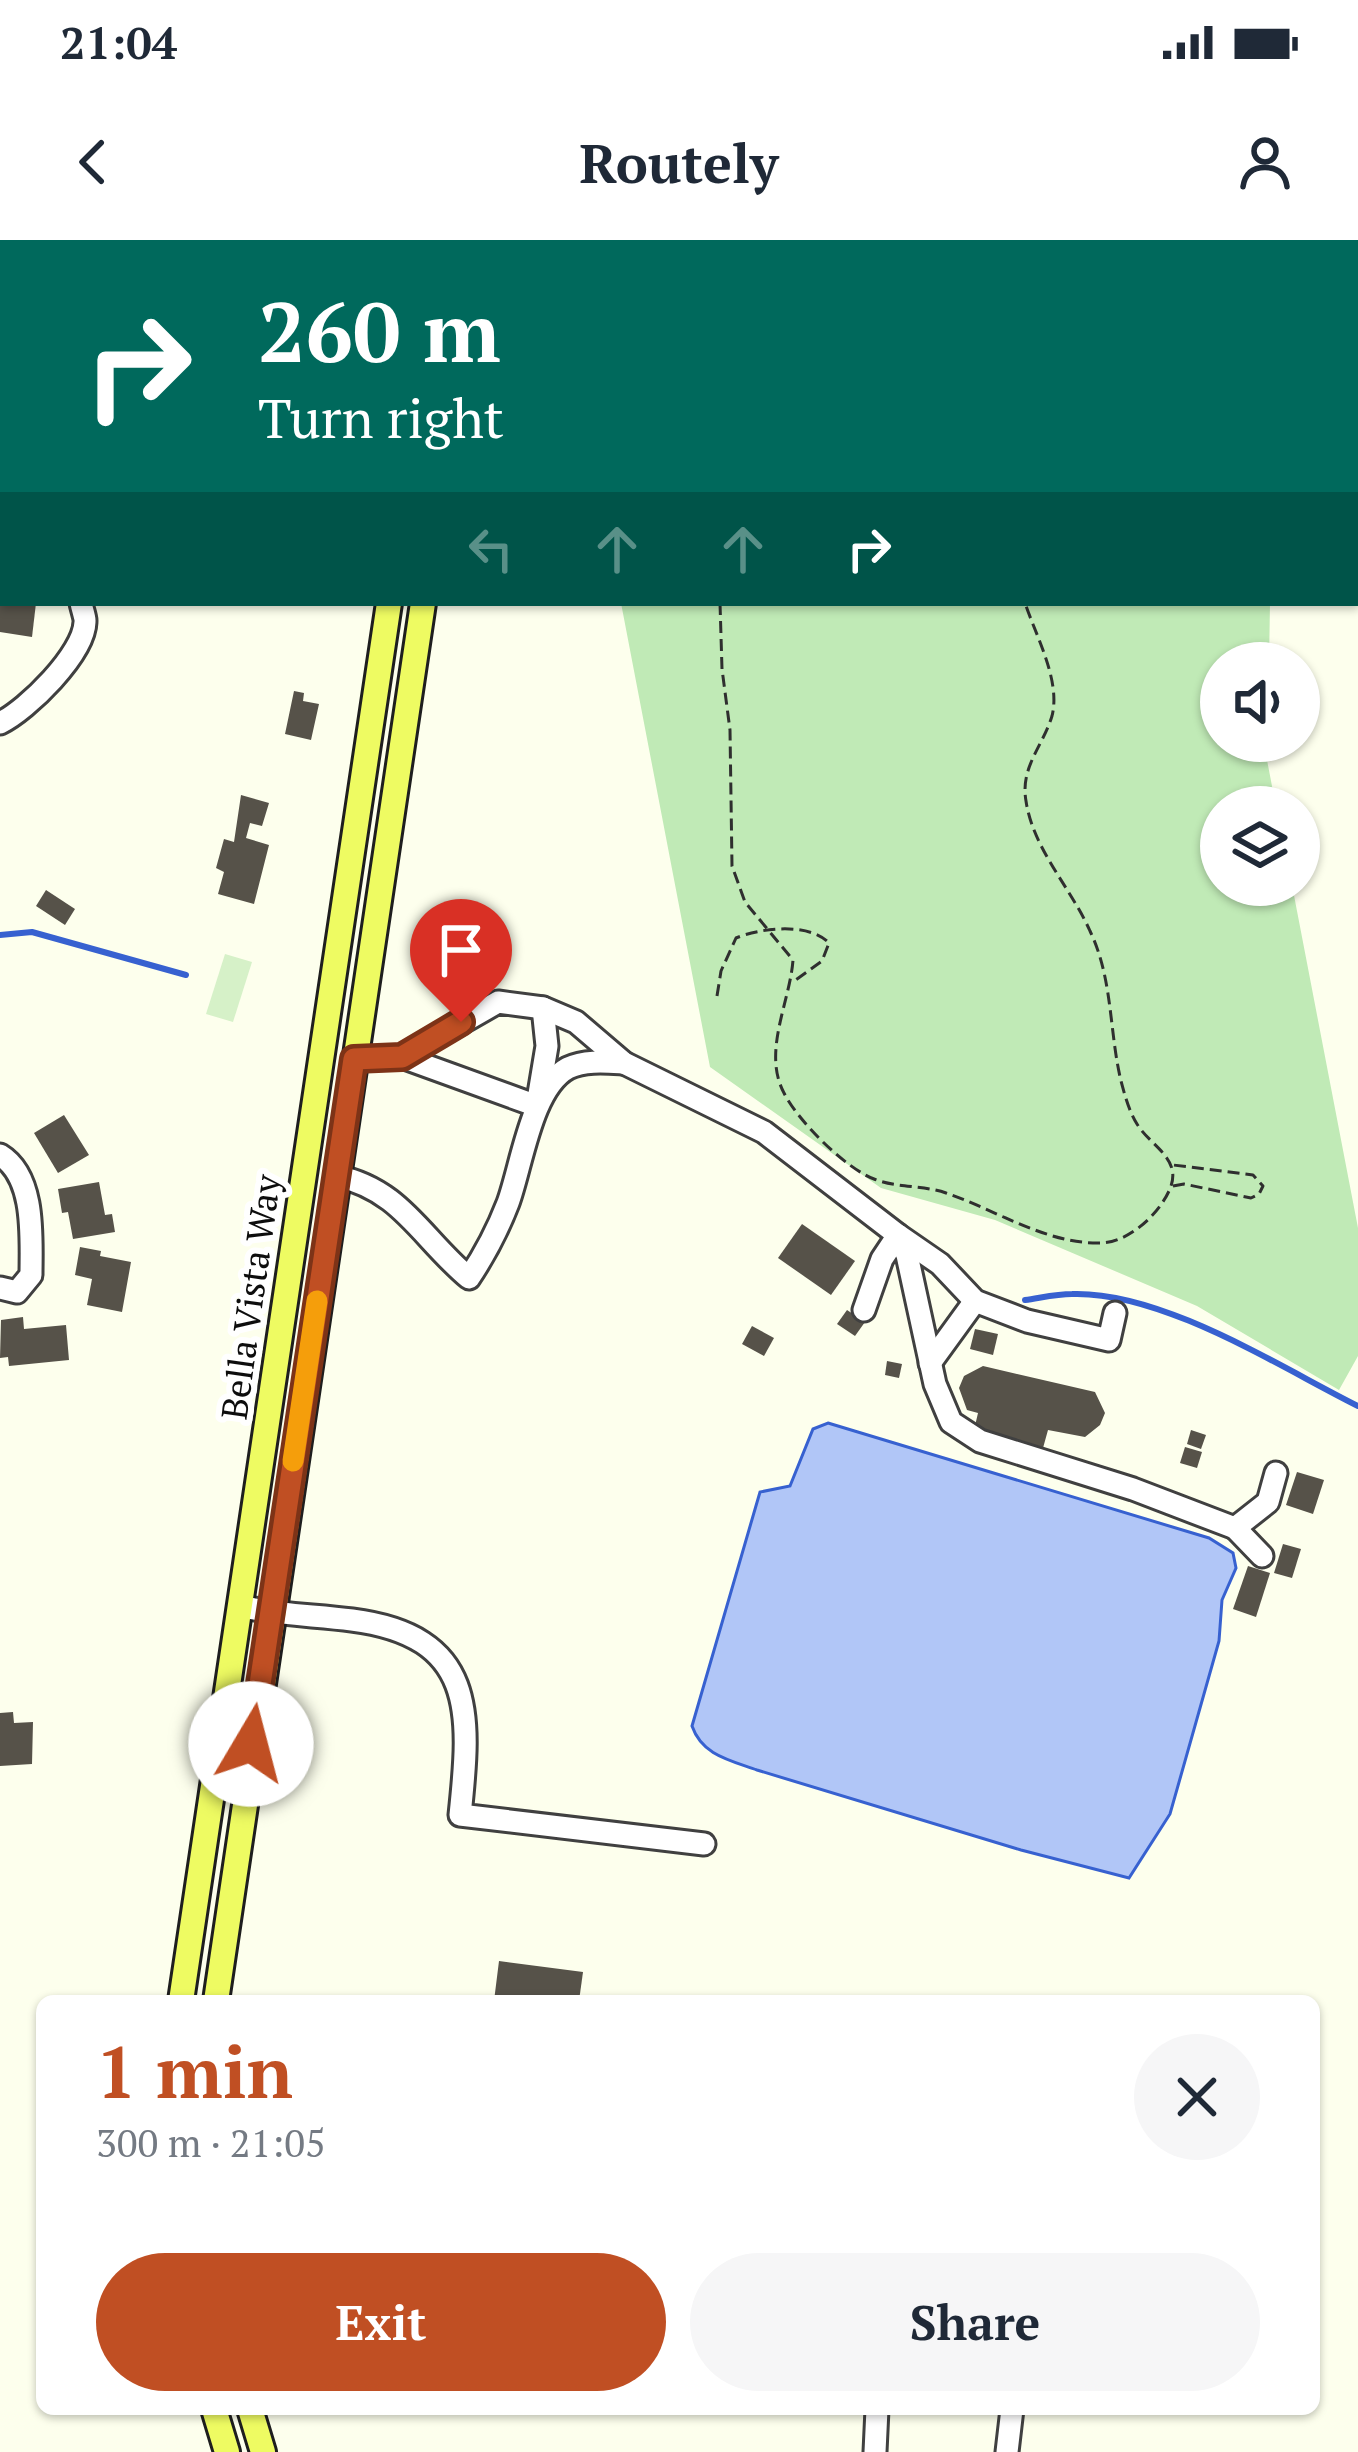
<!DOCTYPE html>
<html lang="en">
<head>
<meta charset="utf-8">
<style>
	body { margin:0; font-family:"PT Serif",serif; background:#f6f6f7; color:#1f2937; height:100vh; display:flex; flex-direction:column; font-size:45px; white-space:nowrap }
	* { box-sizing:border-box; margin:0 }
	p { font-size:39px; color:#747a83 }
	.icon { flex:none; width:66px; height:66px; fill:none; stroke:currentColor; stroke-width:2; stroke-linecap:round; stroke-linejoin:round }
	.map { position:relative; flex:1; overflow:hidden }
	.sheet { position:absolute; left:36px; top:1755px; width:1284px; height:420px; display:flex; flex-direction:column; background:#fff; border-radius:18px; box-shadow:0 3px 9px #0004 }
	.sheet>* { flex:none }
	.top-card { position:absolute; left:0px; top:0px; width:1359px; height:366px; box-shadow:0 3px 9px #0004; background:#00695c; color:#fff; overflow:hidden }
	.controls { position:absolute; left:1200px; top:402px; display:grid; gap:24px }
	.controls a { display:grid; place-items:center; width:120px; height:120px; border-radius:50%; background:#fff; box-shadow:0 3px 9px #0004; font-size:60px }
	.pin { position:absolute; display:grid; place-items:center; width:102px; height:102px; color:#fff; margin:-123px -51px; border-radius:50% 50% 50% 0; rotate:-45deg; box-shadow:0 0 12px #0007 }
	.pin .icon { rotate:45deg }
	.me { position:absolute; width:132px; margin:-66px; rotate:8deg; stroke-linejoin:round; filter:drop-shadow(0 0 9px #0008) }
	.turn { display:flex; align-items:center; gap:42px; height:252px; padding:0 60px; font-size:54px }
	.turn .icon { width:156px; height:156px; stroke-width:2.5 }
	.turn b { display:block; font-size:84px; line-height:102px }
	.lanes { display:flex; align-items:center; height:114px; padding:0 60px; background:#0003; justify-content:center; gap:60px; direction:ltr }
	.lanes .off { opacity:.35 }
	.round { display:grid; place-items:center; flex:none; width:126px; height:126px; border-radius:63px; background:#f6f6f7 }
	.overview { display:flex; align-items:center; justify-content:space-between; height:204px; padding:0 60px }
	h1 { font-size:72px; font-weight:700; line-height:90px; color:#c04f23 }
	.cta { display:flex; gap:24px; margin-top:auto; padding:24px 60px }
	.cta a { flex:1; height:138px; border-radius:72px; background:#c04f23; color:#fff; font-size:48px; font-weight:700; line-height:138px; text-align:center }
	.cta a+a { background:#f6f6f7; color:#1f2937 }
	.status { display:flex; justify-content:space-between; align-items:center; height:84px; padding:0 60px; background:#fff; direction:ltr }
	.status svg { height:33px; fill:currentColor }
	header { display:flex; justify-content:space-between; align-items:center; height:156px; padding:0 60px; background:#fff; font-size:54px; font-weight:700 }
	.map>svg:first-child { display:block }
	.green { fill:#c0eab6 }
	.pitch { fill:#d6f1c8 }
	.water { fill:#b1c6f7; stroke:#3761d0; stroke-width:3 }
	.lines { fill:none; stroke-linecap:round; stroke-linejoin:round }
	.stream { stroke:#3761d0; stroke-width:6 }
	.building { fill:#565249 }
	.minor-casing { stroke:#404040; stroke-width:27 }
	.major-casing { stroke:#1e1e1e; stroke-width:30 }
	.path { stroke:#2f2f2f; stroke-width:3; stroke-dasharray:12 6; stroke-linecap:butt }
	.minor { stroke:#fff; stroke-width:21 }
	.major { stroke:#eefb62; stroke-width:24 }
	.route-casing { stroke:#7d3317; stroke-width:30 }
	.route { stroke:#c04f23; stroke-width:21 }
	.slow { stroke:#f59e0b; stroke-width:21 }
	.labels { text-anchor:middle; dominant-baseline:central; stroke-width:12; stroke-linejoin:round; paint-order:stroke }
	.street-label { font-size:36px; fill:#0d0d0d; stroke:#fff }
</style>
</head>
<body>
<div class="status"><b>21:04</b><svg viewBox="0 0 49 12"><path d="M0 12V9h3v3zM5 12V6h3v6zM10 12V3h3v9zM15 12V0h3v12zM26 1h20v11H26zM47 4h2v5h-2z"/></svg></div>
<header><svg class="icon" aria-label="back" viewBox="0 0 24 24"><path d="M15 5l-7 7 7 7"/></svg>Routely<svg class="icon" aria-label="person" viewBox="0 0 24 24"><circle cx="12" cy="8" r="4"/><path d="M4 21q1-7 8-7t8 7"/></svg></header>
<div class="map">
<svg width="1358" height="2212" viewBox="0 0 1358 2212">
	<rect width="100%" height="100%" fill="#fdffed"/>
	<!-- green -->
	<g class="green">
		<rect x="606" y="0" width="232" height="3"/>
		<polygon points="1042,0 1342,0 1040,3"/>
		<polygon points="621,363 1270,363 1269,423 1221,423 1221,501 1267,501 1267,520 1276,567 1221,567 1221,645 1292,645 1358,988 1358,1116 1339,1150 1197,1066 995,980 881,948 710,827"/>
	</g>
	<!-- pitch -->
	<polygon class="pitch" points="225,714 252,722 233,782 206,774"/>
	<!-- water -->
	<path class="water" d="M828,1183L1209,1298L1233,1313L1236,1328L1222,1360L1219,1401L1170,1574L1129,1638L1021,1610L757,1530C729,1520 702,1515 692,1486L760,1252L790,1246L813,1189Z"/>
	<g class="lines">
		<!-- stream -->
		<g class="stream">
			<polyline points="570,3 572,0"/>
			<polyline points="984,3 986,0"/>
			<polyline points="0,140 3,139"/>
			<polyline points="1356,144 1358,124"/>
			<polyline points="1356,330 1358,334"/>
			<polyline points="0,695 32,692 186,735"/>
			<path d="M1025,1060C1040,1058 1056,1054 1072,1054C1162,1051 1278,1126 1358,1166"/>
		</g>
	</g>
	<!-- building -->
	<g class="building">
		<polygon points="0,363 36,363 32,397 0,392"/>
		<polygon points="294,451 304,453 303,461 319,464 311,500 285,494"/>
		<polygon points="241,555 269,563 262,586 250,583 246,598 269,605 254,664 218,654 224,632 216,628 224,599 234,602"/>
		<polygon points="46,650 75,669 65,685 36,666"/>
		<polygon points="64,875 89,915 58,933 34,893"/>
		<polygon points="99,942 105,975 112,974 115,992 73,999 68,972 62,973 58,949"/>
		<polygon points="802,984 855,1021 831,1055 778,1018"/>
		<polygon points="80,1007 101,1011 100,1016 131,1022 122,1072 87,1065 92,1039 75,1035"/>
		<polygon points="847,1070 865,1082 855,1096 837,1084"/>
		<polygon points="23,1077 24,1089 66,1085 69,1120 9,1126 8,1117 0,1118 1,1080"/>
		<polygon points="752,1086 774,1098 764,1116 742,1104"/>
		<polygon points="975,1089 998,1094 993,1115 970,1109"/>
		<polygon points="887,1121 902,1124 899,1138 885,1135"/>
		<polygon points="983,1126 1095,1152 1105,1173 1100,1185 1085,1197 1048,1190 1043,1208 974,1190 978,1173 967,1170 959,1148 964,1136"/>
		<polygon points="1191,1190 1206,1195 1201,1209 1187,1204"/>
		<polygon points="1185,1207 1202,1212 1197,1228 1180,1223"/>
		<polygon points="1297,1232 1324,1240 1313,1274 1286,1265"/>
		<polygon points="1283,1304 1301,1309 1292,1338 1274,1333"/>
		<polygon points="1248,1326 1270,1333 1256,1377 1233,1369"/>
		<polygon points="13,1472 14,1483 33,1482 32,1524 0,1526 0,1473"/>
		<polygon points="499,1721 583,1732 579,1761 494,1761"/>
	</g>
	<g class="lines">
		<!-- minor casing -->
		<g class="minor-casing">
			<g id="minor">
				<polyline points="0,323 3,323"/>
				<path d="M0,483C27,470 84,414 85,382C86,380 81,365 81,363"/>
				<polyline points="402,817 537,866 547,806 543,768"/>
				<polyline points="354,819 402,817 498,762 543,768 576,782 624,823 764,892 898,995 907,1015 935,1144 951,1182 980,1201 1133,1249 1235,1288 1268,1262 1276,1233"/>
				<path d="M0,915C36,937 31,999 31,1035L17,1052L0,1048"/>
				<path d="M336,936C401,949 421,998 469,1038C485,1014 498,989 508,963C522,925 531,848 568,828C585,820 606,822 624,823"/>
				<polyline points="864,1070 882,1019 898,995 940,1024 975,1061 1027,1081 1109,1100 1115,1073"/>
				<polyline points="930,1123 975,1061"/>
				<polyline points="1235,1288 1262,1316"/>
				<path d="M240,1366C277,1375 314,1375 352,1380C476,1396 471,1472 460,1575L704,1604"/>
				<polyline points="875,2212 877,2169"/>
				<polyline points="1007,2212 1012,2169"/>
			</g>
		</g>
		<!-- major casing -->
		<g class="major-casing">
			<g id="major">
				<polyline points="443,3 443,0"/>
				<polyline points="476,3 477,0"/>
				<polyline points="181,1761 389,363"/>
				<polyline points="216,1761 423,363"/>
				<polyline points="214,2169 227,2212"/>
				<polyline points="250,2169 263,2212"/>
			</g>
		</g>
		<!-- path -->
		<g class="path">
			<polyline points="721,0 722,3"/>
			<polyline points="1261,3 1263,0"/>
			<path d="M720,363L722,429L730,490L732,626L745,662L793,720C790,762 762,812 784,853C798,881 845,928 874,939C896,948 923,945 946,953C996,970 1046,1004 1100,1003C1128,1003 1158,975 1169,951C1184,919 1151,907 1137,884C1129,871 1125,856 1121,841C1109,791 1113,739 1090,691C1071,648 1033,609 1026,561C1020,527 1043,506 1052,476C1061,441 1036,396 1025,363"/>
			<path d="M717,756L721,731L736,698C760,688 809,682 829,703L822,721L793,742"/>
			<polyline points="1173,946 1184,944 1251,958 1259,954 1263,946 1253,935 1173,925"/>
		</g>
		<!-- minor -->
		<use href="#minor" class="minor"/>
		<!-- major -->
		<use href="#major" class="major"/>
	</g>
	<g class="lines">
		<!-- route casing -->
		<g class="route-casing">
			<polyline id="route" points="251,1504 354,819 402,817 461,782"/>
		</g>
		<!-- route -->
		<use href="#route" class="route"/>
		<!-- slow -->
		<polyline class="slow" points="293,1221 317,1061"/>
	</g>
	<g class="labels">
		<!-- street labels -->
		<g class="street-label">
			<text transform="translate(250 1057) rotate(-82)">Bella Vista Way</text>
		</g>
	</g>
</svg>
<div class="controls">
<a><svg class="icon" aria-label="sound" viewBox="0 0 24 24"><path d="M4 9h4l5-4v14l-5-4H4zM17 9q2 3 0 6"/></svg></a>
<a><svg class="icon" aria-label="layers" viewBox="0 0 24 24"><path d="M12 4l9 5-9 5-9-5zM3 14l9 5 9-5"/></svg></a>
</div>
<div class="pin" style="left:461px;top:782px;background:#d93025"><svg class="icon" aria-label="arrive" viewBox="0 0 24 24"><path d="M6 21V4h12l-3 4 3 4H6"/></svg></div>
<svg class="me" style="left:251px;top:1504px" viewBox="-20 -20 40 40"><circle r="19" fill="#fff"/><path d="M0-13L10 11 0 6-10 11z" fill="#c04f23"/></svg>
<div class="top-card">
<div class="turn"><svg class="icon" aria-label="right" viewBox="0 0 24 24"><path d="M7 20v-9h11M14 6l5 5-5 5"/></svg><div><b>260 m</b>Turn right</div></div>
<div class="lanes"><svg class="icon off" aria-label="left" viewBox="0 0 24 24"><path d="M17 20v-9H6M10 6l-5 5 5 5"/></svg><svg class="icon off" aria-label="ahead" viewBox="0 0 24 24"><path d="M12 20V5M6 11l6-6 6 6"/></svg><svg class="icon off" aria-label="ahead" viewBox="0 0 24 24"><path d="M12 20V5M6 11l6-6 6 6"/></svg><svg class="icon" aria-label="right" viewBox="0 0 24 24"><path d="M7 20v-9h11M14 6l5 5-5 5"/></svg></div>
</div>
<section class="sheet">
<div class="overview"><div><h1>1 min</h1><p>300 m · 21:05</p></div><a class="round"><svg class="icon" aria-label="close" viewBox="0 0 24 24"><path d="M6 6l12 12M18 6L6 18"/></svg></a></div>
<div class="cta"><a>Exit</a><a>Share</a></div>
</section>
</div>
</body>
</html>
